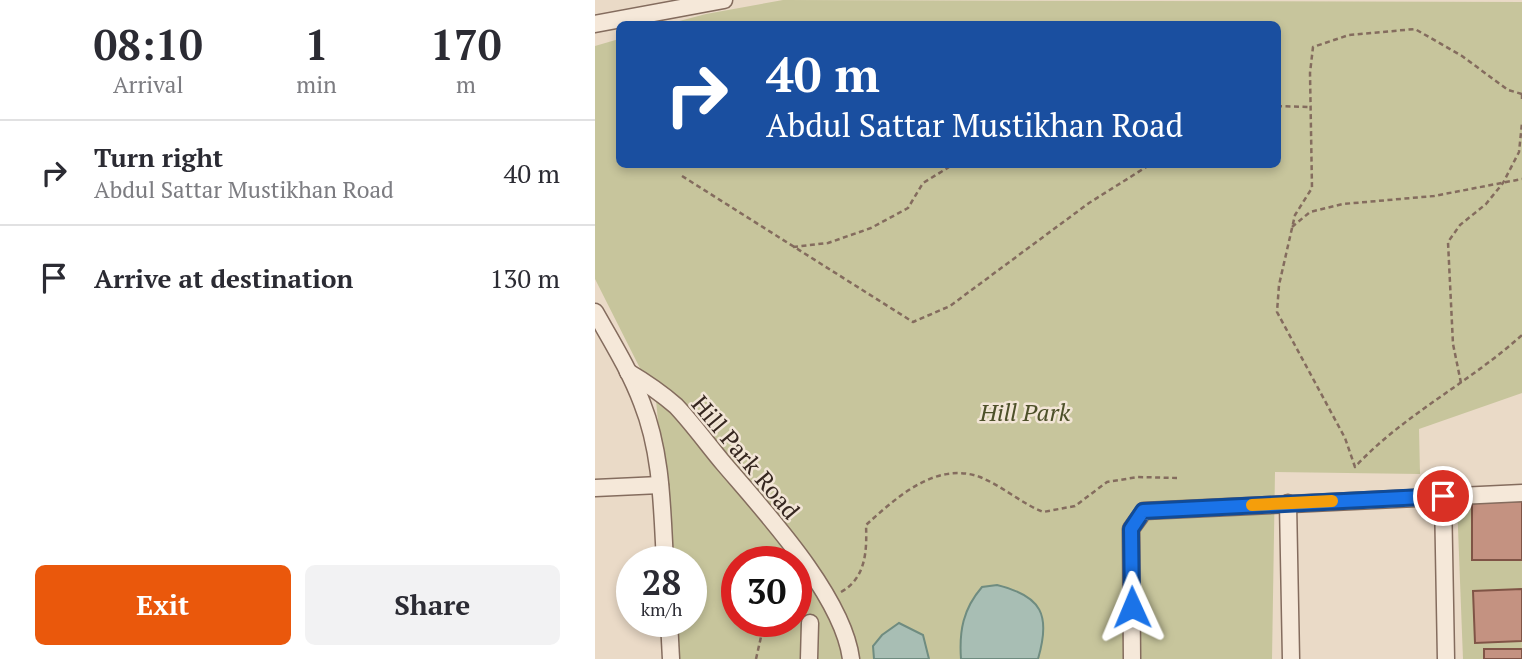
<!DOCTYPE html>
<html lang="en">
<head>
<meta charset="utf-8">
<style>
	body { margin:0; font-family:"PT Serif",serif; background:#f2f2f3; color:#2b2b33; height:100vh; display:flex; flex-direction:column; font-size:26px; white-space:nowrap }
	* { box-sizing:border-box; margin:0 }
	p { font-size:23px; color:#7c7c81 }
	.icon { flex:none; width:38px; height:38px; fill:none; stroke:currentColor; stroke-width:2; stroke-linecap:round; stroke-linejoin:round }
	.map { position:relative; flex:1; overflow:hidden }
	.panel { display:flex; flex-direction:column; background:#fff; width:595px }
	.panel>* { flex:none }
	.hud { position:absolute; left:21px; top:21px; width:665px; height:147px; border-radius:10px; box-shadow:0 4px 10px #0003; background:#1a4fa0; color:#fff; overflow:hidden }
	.speed { position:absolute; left:21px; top:546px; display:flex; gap:14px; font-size:35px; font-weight:700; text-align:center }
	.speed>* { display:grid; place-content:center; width:91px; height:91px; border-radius:50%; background:#fff; box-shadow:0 4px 10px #0003; line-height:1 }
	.speed small { font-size:18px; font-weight:400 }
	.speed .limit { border:10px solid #d22; background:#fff; color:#111 }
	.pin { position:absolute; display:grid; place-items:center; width:60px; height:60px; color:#fff; margin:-30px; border:4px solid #fff; border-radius:50%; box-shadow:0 2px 7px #0007 }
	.me { position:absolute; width:77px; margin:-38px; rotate:359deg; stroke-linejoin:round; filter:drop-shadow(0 0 5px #0008) }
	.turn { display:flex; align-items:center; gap:24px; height:147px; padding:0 35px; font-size:32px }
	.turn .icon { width:91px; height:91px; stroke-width:2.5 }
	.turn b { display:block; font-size:49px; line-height:60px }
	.eta { display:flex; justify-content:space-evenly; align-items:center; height:119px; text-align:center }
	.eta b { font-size:42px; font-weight:700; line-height:49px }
	.button { display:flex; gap:14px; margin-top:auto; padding:14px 35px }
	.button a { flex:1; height:80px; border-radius:10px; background:#ea580c; color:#fff; font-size:28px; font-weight:700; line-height:80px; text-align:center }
	.button a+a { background:#f2f2f3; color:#2b2b33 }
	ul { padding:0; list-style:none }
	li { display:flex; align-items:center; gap:21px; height:105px; padding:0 35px; border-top:2px solid #e1e1e2 }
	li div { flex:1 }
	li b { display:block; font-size:26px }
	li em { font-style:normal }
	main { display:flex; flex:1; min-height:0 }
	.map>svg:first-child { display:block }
	.green { fill:#c7c59c; fill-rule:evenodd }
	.water { fill:#a8beb4; stroke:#6f8c80; stroke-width:2 }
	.building { fill:#c49281; stroke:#805446; stroke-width:2 }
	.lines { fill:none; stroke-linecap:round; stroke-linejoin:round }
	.minor-casing { stroke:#846c5e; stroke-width:19 }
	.path { stroke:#846c5e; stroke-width:2.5; stroke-dasharray:5 3.5; stroke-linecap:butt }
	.minor { stroke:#f5e8d9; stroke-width:16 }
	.route-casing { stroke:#114b97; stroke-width:18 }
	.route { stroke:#1a73e8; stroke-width:12 }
	.slow { stroke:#f59e0b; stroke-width:12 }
	.labels { text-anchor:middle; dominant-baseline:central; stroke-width:5; stroke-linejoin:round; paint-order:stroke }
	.park-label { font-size:24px; font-style:italic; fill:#4d5029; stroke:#f2e5d6 }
	.street-label { font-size:24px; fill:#362720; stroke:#f2e5d6 }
</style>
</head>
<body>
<main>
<section class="panel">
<div class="eta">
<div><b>08:10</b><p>Arrival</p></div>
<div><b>1</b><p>min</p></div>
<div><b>170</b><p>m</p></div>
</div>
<ul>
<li><svg class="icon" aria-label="right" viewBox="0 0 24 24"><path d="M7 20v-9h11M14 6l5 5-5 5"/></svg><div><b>Turn right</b><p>Abdul Sattar Mustikhan Road</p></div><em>40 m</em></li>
<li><svg class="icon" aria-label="arrive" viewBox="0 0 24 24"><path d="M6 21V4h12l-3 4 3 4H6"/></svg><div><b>Arrive at destination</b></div><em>130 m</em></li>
</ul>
<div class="button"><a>Exit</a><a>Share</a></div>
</section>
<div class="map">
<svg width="927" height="659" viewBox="0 0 927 659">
	<rect width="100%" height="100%" fill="#eadac7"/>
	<!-- green -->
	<g class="green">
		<path d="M188,0L927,2V393L824,429L825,474L680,472L677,659H80L79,621H96V562H76L61,400L0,279V46L24,39V164H682V24H73L111,14ZM142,562H201V621H142Z"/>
		<polygon points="927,500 927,659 868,659 862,502"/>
	</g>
	<!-- water -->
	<g class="water">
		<path d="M402,585C447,596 456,615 443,659H366C364,631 368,609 387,587Z"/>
		<polygon points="304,623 328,635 334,659 279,659 278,646 287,635"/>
	</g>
	<!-- building -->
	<g class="building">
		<polygon points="927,501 927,560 877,560 877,502"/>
		<polygon points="927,589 927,641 880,643 878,591"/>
		<rect x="889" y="649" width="38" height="10"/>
	</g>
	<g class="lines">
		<!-- minor casing -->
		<g class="minor-casing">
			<g id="minor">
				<polyline points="0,24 129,0"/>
				<path d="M0,312C17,342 35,371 47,403C67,453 67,509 70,562"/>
				<path d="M33,372C50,382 66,393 81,406C98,424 113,445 129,464C170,512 248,596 256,659"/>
				<polyline points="0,488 65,485"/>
				<polyline points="848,496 851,659"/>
				<polyline points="693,503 696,659"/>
				<polyline points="74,621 76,659"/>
				<polyline points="214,659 215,623"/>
				<polyline points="537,659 536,529 549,511 927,493"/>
			</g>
		</g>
		<!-- path -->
		<g class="path">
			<path d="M927,94L913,90L867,56L820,29L754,35L718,47L715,73L717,188L700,215L684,285L682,312L750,438L760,467C808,415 874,383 927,335"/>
			<polyline points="927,94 927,101"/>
			<polyline points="682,106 716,107"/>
			<polyline points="87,176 318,322 355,306 494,203 556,164"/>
			<polyline points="697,227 715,212 748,204 839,196 927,179"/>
			<polyline points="198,247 233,243 276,228 313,208 328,183 359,164"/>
			<polyline points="866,383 858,344 853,242 865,225 891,204 908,183 924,152 927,123"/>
			<path d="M246,592C271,578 272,551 271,525C302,497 341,461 385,477C407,486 426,503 448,512L480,506L512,482L543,477L582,478"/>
			<polyline points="201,597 211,592"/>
			<polyline points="161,659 168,628 175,621"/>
		</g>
		<!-- minor -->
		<use href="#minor" class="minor"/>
	</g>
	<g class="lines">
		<!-- route casing -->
		<g class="route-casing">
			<polyline id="route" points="537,607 536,529 548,511 848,496"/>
		</g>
		<!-- route -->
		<use href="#route" class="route"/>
		<!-- slow -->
		<polyline class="slow" points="657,505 737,501"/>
	</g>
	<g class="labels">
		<!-- park labels -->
		<g class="park-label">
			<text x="430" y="412">Hill Park</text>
		</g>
		<!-- street labels -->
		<g class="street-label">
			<text transform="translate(151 457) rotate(50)">Hill Park Road</text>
		</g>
	</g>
</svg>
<div class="speed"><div>28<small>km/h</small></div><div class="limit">30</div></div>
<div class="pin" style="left:848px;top:496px;background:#d93025"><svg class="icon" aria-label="arrive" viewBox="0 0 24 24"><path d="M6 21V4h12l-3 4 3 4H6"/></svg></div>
<svg class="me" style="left:537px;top:607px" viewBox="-20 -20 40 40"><path d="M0-17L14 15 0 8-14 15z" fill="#1a73e8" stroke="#fff" stroke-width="4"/></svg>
<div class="hud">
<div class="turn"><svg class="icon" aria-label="right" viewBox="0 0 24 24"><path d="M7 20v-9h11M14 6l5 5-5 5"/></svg><div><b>40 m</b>Abdul Sattar Mustikhan Road</div></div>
</div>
</div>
</main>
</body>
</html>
